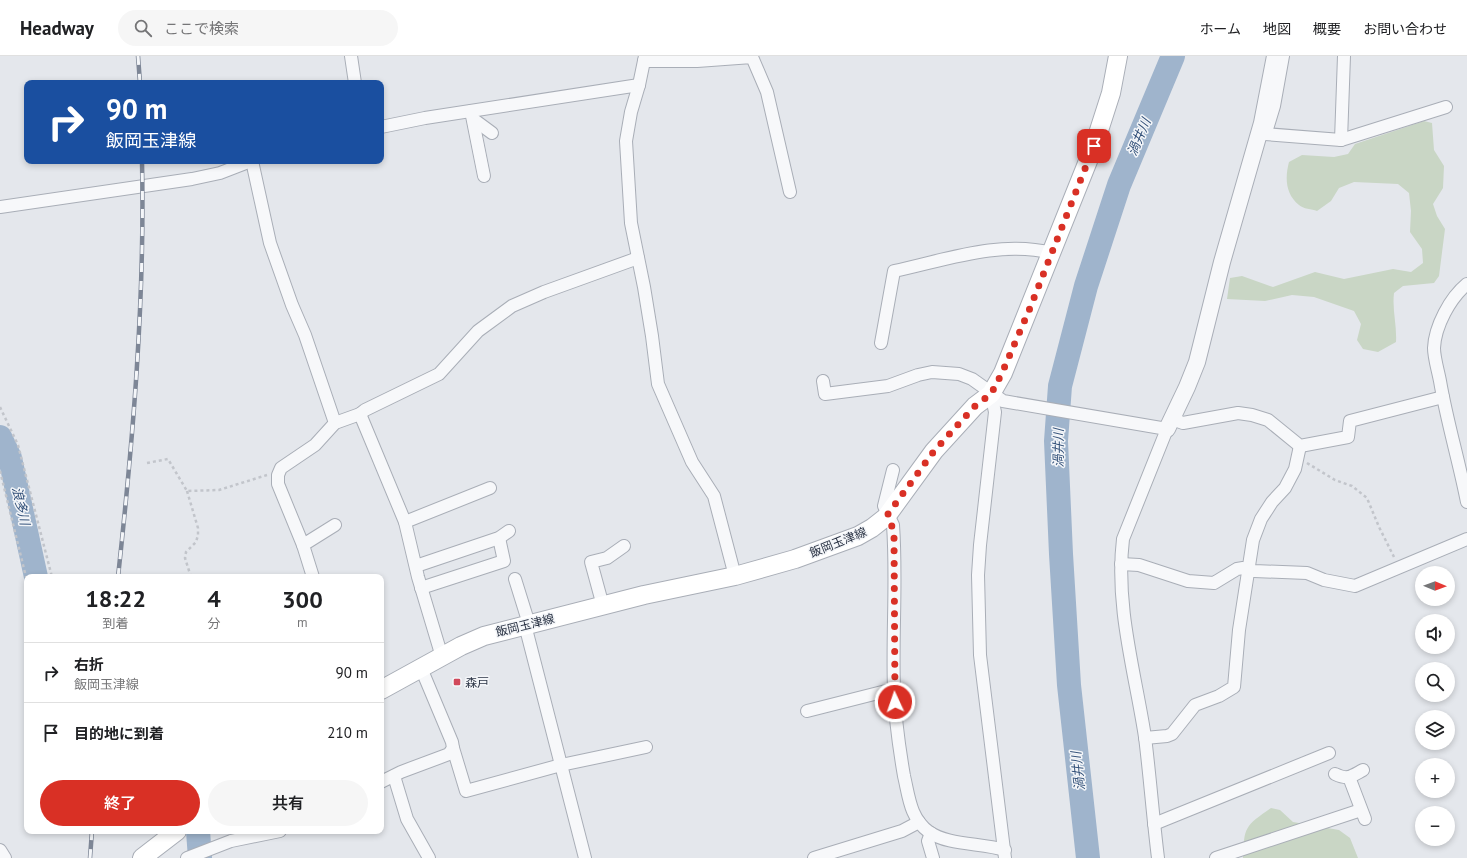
<!DOCTYPE html>
<html lang="ja">
<head>
<meta charset="utf-8">
<style>
	body { margin:0; font-family:"PT Sans","Noto Sans JP",sans-serif; background:#f6f6f6; color:#202124; height:100vh; display:flex; flex-direction:column; font-size:15px; white-space:nowrap }
	* { box-sizing:border-box; margin:0 }
	p { font-size:13px; color:#757577 }
	.icon { flex:none; width:22px; height:22px; fill:none; stroke:currentColor; stroke-width:2; stroke-linecap:round; stroke-linejoin:round }
	.map { position:relative; flex:1; overflow:hidden }
	.details { position:absolute; left:24px; top:518px; width:360px; height:260px; display:flex; flex-direction:column; background:#fff; border-radius:8px; box-shadow:0 2px 6px #0003 }
	.details>* { flex:none }
	.hud { position:absolute; left:24px; top:24px; width:360px; height:84px; border-radius:8px; box-shadow:0 2px 6px #0003; background:#1a4fa0; color:#fff; overflow:hidden }
	.needle { width:26px; rotate:91deg }
	.fabs { position:absolute; left:1415px; top:510px; display:grid; gap:8px }
	.fabs a { display:grid; place-items:center; width:40px; height:40px; border-radius:50%; background:#fff; box-shadow:0 2px 6px #0003; font-size:20px }
	.pin { position:absolute; display:grid; place-items:center; width:34px; height:34px; color:#fff; margin:-17px; border-radius:8px; box-shadow:0 2px 6px #0006 }
	.me { position:absolute; width:44px; margin:-22px; rotate:357deg; stroke-linejoin:round; filter:drop-shadow(0 0 3px #0008) }
	.turn { display:flex; align-items:center; gap:14px; height:84px; padding:0 16px; font-size:18px }
	.turn .icon { width:52px; height:52px; stroke-width:2.5 }
	.turn b { display:block; font-size:28px; line-height:34px }
	.eta { display:flex; justify-content:space-evenly; align-items:center; height:68px; text-align:center }
	.eta b { font-size:24px; font-weight:600; line-height:28px }
	.button { display:flex; gap:8px; margin-top:auto; padding:8px 16px }
	.button a { flex:1; height:46px; border-radius:24px; background:#d93025; color:#fff; font-size:16px; font-weight:600; line-height:46px; text-align:center }
	.button a+a { background:#f6f6f6; color:#202124 }
	ul { padding:0; list-style:none }
	li { display:flex; align-items:center; gap:12px; height:60px; padding:0 16px; border-top:1px solid #e0e0e0 }
	li div { flex:1 }
	li b { display:block; font-size:15px }
	li em { font-style:normal }
	header { display:flex; align-items:center; gap:24px; box-sizing:border-box; height:56px; padding:0 20px; background:#fff; border-bottom:1px solid #e0e0e0 }
	header strong { font-size:19px }
	nav { display:flex; gap:22px; margin-inline-start:auto; font-size:14px }
	.search { width:280px; height:36px; background:#f6f6f6; display:flex; align-items:center; gap:10px; box-sizing:border-box; padding:0 14px; border-radius:22px; color:#757577; font-size:15px }
	.map>svg:first-child { display:block }
	.green { fill:#c9d6c5 }
	.lines { fill:none; stroke-linecap:round; stroke-linejoin:round }
	.river { stroke:#9fb4cc; stroke-width:24 }
	.minor-casing { stroke:#a9aeb7; stroke-width:14 }
	.tertiary-casing { stroke:#a9aeb7; stroke-width:18 }
	.secondary-casing { stroke:#a9aeb7; stroke-width:20 }
	.path { stroke:#c2c5cb; stroke-width:2.5; stroke-dasharray:3 3; stroke-linecap:butt }
	.minor { stroke:#f7f8fa; stroke-width:12 }
	.tertiary { stroke:#f7f8fa; stroke-width:16 }
	.secondary { stroke:#fff; stroke-width:18 }
	.rail-casing { stroke:#7d8696; stroke-width:4.5 }
	.rail { stroke:#f4f6f9; stroke-width:3; stroke-dasharray:9; stroke-linecap:butt }
	.route { stroke:#d93025; stroke-width:7; stroke-dasharray:0 12.6 }
	.poi-dot { fill:#d1495b; stroke:#f4f6f9; stroke-width:1.5 }
	.labels { text-anchor:middle; dominant-baseline:central; stroke-width:3; stroke-linejoin:round; paint-order:stroke }
	.street-label { font-size:12px; fill:#2b3445; stroke:#f4f6f9 }
	.poi-label { font-size:12px; fill:#2b3445; stroke:#f4f6f9; text-anchor:start }
	.water-label { font-size:13px; font-style:italic; fill:#34527a; stroke:#f4f6f9 }
</style>
</head>
<body>
<header>
<strong>Headway</strong>
<div class="search"><svg class="icon" aria-label="search" viewBox="0 0 24 24"><circle cx="10" cy="10" r="6"/><path d="M15 15l6 6"/></svg>ここで検索</div>
<nav><a>ホーム</a><a>地図</a><a>概要</a><a>お問い合わせ</a></nav>
</header>
<div class="map">
<svg width="1467" height="802" viewBox="0 0 1467 802">
	<rect width="100%" height="100%" fill="#e4e7ec"/>
	<!-- green -->
	<g class="green">
		<path d="M1424,65L1432,67L1434,94L1444,110L1443,132L1433,148L1437,160L1445,173L1439,220L1434,227L1403,230L1394,237C1392,254 1397,269 1396,286L1378,296L1363,293L1357,284L1361,268L1354,255L1314,241L1292,239L1265,245L1227,243L1230,222L1242,220L1273,231L1315,216L1344,223L1393,213L1411,216L1423,207L1422,193L1410,176L1411,155L1409,137L1398,128L1354,126L1339,132L1331,145L1317,155C1312,153 1303,153 1299,149C1285,138 1285,121 1289,106L1302,99L1334,101L1348,98L1355,88Z"/>
		<path d="M1271,752L1280,754L1293,766L1339,774L1350,782L1358,802H1243C1244,771 1245,770 1271,752Z"/>
	</g>
	<g class="lines">
		<!-- river -->
		<g class="river">
			<polyline points="0,381 10,402 36,521"/>
			<polyline points="198,775 200,802"/>
			<polyline points="1088,802 1069,629 1061,498 1056,385 1060,330 1086,230 1119,129 1173,0"/>
		</g>
		<!-- minor casing -->
		<g class="minor-casing">
			<g id="minor">
				<polyline points="351,0 355,27"/>
				<polyline points="644,5 697,5 752,1 767,36 790,136"/>
				<polyline points="639,29 631,56 626,85 631,167 644,231 652,280 658,328 692,406 714,440 735,520"/>
				<polyline points="471,55 484,120"/>
				<polyline points="473,63 492,77"/>
				<polyline points="381,71 425,62 639,29 645,0"/>
				<polyline points="1267,73 1274,50 1283,0"/>
				<polyline points="1265,78 1341,84 1446,51"/>
				<polyline points="1341,84 1344,0"/>
				<polyline points="252,105 270,187 292,249 305,279 335,367"/>
				<polyline points="0,151 192,123 220,117 251,105"/>
				<path d="M1467,228C1450,242 1435,270 1434,292C1434,302 1438,314 1440,325C1447,366 1459,405 1467,446"/>
				<path d="M881,287L894,215C946,204 998,184 1052,197"/>
				<path d="M823,325L825,338L888,330L918,319L932,316L959,318L972,323L1003,345L1167,373L1123,483C1115,550 1135,616 1145,681C1150,721 1153,762 1158,802"/>
				<polyline points="991,338 995,356 980,489 978,519 980,599 1005,802"/>
				<polyline points="360,358 365,354 439,318 478,275 512,250 544,236 638,202"/>
				<polyline points="1172,363 1183,367 1238,357 1252,359 1268,364 1300,390 1348,381 1350,365 1443,341"/>
				<path d="M893,414L884,450L893,469C897,524 892,578 894,633C895,662 899,691 904,720C909,741 910,762 929,776C947,789 982,787 1005,794"/>
				<polyline points="405,466 490,432"/>
				<polyline points="335,469 303,489 278,428 278,419 281,412 315,389 335,367 360,358 405,466 418,521 442,601"/>
				<polyline points="303,489 313,521"/>
				<polyline points="1121,508 1139,509 1188,525 1214,527 1237,513 1243,512 1254,515 1307,517 1324,524 1355,530 1467,483"/>
				<polyline points="416,510 499,482 509,475"/>
				<polyline points="515,523 529,568"/>
				<polyline points="421,532 504,505 499,482"/>
				<polyline points="603,550 591,506 607,502 624,490"/>
				<polyline points="525,569 585,802"/>
				<polyline points="807,655 894,633"/>
				<polyline points="1145,682 1167,680 1172,678 1195,649 1219,640 1234,631 1239,574 1253,484 1261,463 1272,446 1285,432 1295,413 1300,390"/>
				<polyline points="453,692 466,735 561,709 646,691"/>
				<path d="M1335,718C1348,724 1350,721 1363,714"/>
				<polyline points="394,720 407,763 429,802"/>
				<polyline points="1349,721 1365,763"/>
				<polyline points="381,726 401,716 449,698 453,692 452,686 421,612"/>
				<polyline points="1154,768 1329,697"/>
				<polyline points="931,777 928,785 933,802"/>
				<polyline points="0,794 5,802"/>
				<polyline points="187,802 231,785 280,775"/>
				<polyline points="814,802 902,775 919,766"/>
				<polyline points="1216,802 1361,754"/>
			</g>
		</g>
		<!-- tertiary casing -->
		<g class="tertiary-casing">
			<polyline id="tertiary" points="1167,373 1187,331 1197,306 1222,206 1262,67 1275,0"/>
		</g>
		<!-- secondary casing -->
		<g class="secondary-casing">
			<g id="secondary">
				<polyline points="381,634 461,590 484,580 644,539 735,520 795,503 858,480 872,472 886,461 934,395 975,350 991,338 1003,317 1094,90 1111,37 1118,0"/>
				<polyline points="142,802 177,775"/>
			</g>
		</g>
		<!-- path -->
		<g class="path">
			<polyline points="0,351 18,389 52,521"/>
			<polyline points="147,407 168,403 187,435 219,434 267,419"/>
			<polyline points="1307,407 1335,424 1352,430 1367,442 1379,471 1394,501"/>
			<polyline points="0,415 27,525"/>
			<polyline points="187,435 198,472 198,479 196,486 186,496 185,502 191,521"/>
		</g>
		<!-- minor -->
		<use href="#minor" class="minor"/>
		<!-- tertiary -->
		<use href="#tertiary" class="tertiary"/>
		<!-- secondary -->
		<use href="#secondary" class="secondary"/>
		<!-- rail casing -->
		<g class="rail-casing">
			<g id="rail">
				<polyline points="138,0 140,27"/>
				<path d="M118,521C133,383 145,244 142,105"/>
				<polyline points="90,802 92,775"/>
			</g>
		</g>
		<!-- rail -->
		<use href="#rail" class="rail"/>
	</g>
	<g class="lines">
		<!-- route -->
		<polyline class="route" points="895,646 894,477 888,458 934,395 975,350 991,338 1002,317 1030,252 1094,90"/>
	</g>
	<!-- markers -->
	<rect class="poi-dot" x="453" y="622" width="8" height="8" rx="2"/>
	<g class="labels">
		<!-- street labels -->
		<g class="street-label">
			<text transform="translate(838 486) rotate(-22)">飯岡玉津線</text>
			<text transform="translate(525 569) rotate(-14)">飯岡玉津線</text>
		</g>
		<!-- poi labels -->
		<g class="poi-label">
			<text x="465" y="626">森戸</text>
		</g>
		<!-- water labels -->
		<g class="water-label">
			<text transform="translate(1139 81) rotate(-67)">渦井川</text>
			<text transform="translate(1058 392) rotate(-90)">渦井川</text>
			<text transform="translate(21 450) rotate(77)">浪多川</text>
			<text transform="translate(1078 715) rotate(-96)">渦井川</text>
		</g>
	</g>
</svg>
<div class="fabs">
<a><svg class="needle" viewBox="-14 -14 28 28"><path d="M0-13l5 13h-10z" fill="#e53935"/><path d="M0 13l5-13h-10z" fill="#757577"/></svg></a>
<a><svg class="icon" aria-label="sound" viewBox="0 0 24 24"><path d="M4 9h4l5-4v14l-5-4H4zM17 9q2 3 0 6"/></svg></a>
<a><svg class="icon" aria-label="search" viewBox="0 0 24 24"><circle cx="10" cy="10" r="6"/><path d="M15 15l6 6"/></svg></a>
<a><svg class="icon" aria-label="layers" viewBox="0 0 24 24"><path d="M12 4l9 5-9 5-9-5zM3 14l9 5 9-5"/></svg></a>
<a>+</a>
<a>−</a>
</div>
<div class="pin" style="left:1094px;top:90px;background:#d93025"><svg class="icon" aria-label="arrive" viewBox="0 0 24 24"><path d="M6 21V4h12l-3 4 3 4H6"/></svg></div>
<svg class="me" style="left:895px;top:646px" viewBox="-20 -20 40 40"><circle r="17" fill="#d93025" stroke="#fff" stroke-width="3"/><path d="M0-11L8 9 0 5-8 9z" fill="#fff"/></svg>
<div class="hud">
<div class="turn"><svg class="icon" aria-label="right" viewBox="0 0 24 24"><path d="M7 20v-9h11M14 6l5 5-5 5"/></svg><div><b>90 m</b>飯岡玉津線</div></div>
</div>
<section class="details">
<div class="eta">
<div><b>18:22</b><p>到着</p></div>
<div><b>4</b><p>分</p></div>
<div><b>300</b><p>m</p></div>
</div>
<ul>
<li><svg class="icon" aria-label="right" viewBox="0 0 24 24"><path d="M7 20v-9h11M14 6l5 5-5 5"/></svg><div><b>右折</b><p>飯岡玉津線</p></div><em>90 m</em></li>
<li><svg class="icon" aria-label="arrive" viewBox="0 0 24 24"><path d="M6 21V4h12l-3 4 3 4H6"/></svg><div><b>目的地に到着</b></div><em>210 m</em></li>
</ul>
<div class="button"><a>終了</a><a>共有</a></div>
</section>
</div>
</body>
</html>
